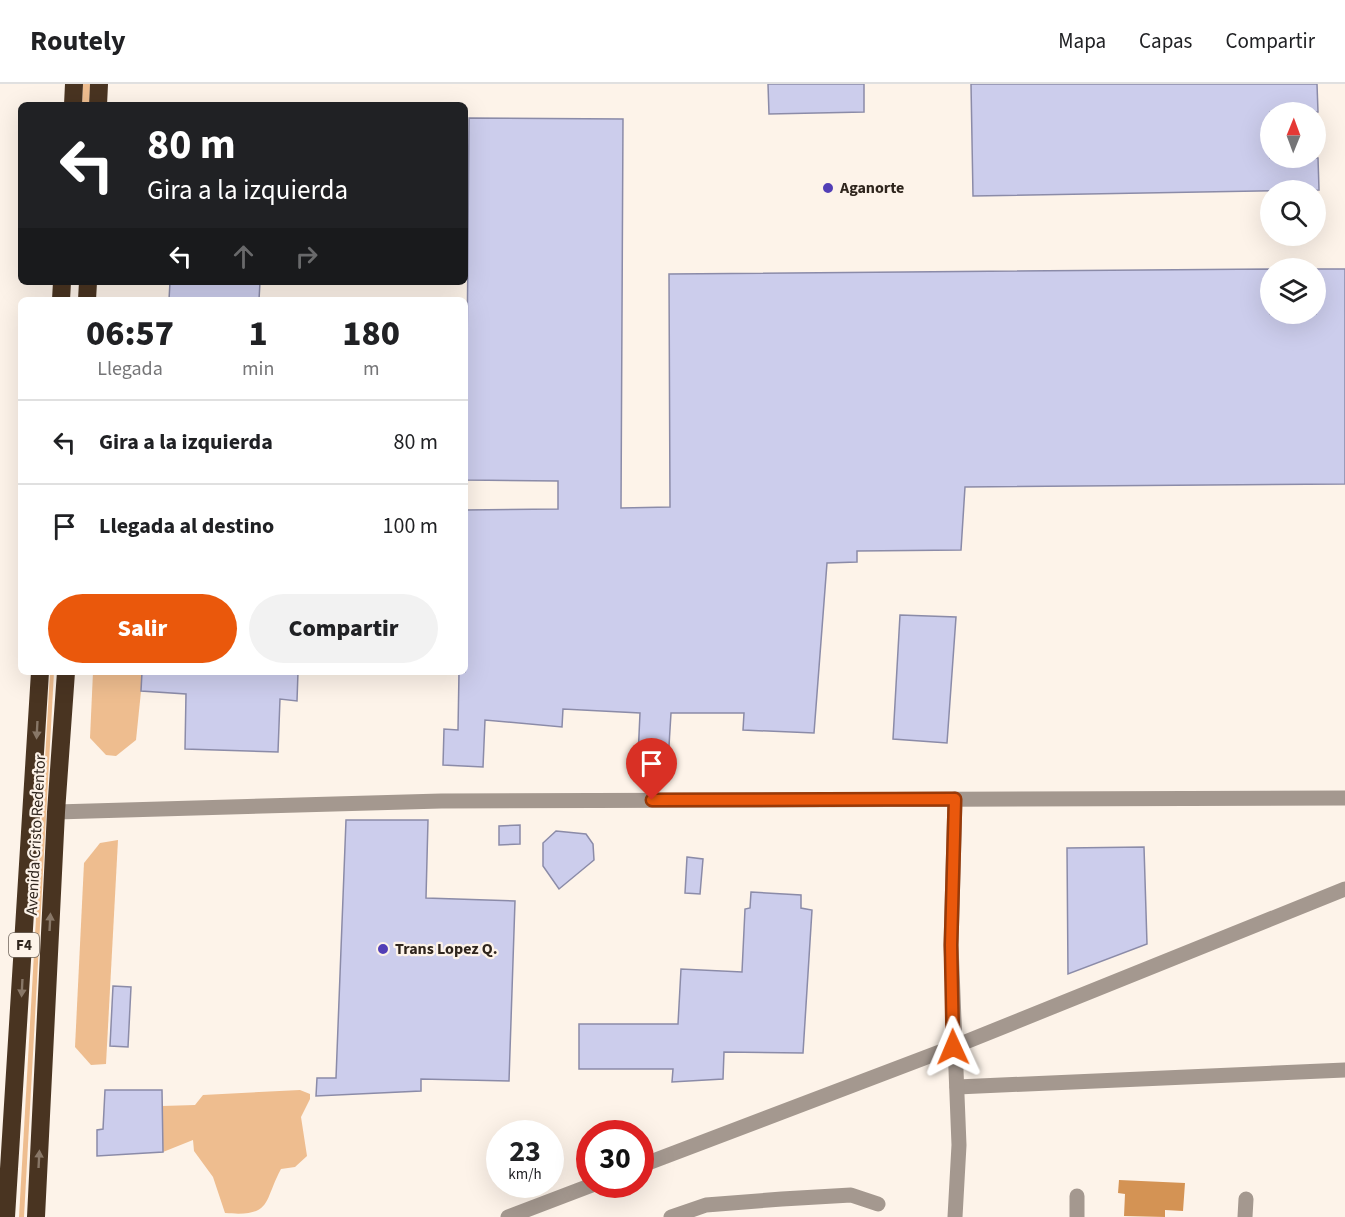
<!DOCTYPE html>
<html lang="es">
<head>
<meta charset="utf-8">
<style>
	body { margin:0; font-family:"Source Sans 3",sans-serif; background:#f2f2f2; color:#202124; height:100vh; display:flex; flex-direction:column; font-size:22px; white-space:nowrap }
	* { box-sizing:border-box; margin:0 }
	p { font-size:20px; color:#757577 }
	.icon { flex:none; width:33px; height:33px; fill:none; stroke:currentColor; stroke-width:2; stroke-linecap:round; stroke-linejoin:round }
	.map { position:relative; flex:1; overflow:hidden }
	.drawer { position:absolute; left:18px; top:213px; width:450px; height:378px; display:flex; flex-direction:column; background:#fff; border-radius:9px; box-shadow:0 6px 24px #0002 }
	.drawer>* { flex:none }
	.guide { position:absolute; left:18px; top:18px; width:450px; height:183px; border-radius:9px; box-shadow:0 6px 24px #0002; background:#202124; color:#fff; overflow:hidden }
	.needle { width:39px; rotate:1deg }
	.tools { position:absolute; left:1260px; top:18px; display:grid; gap:12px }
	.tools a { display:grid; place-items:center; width:66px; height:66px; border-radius:50%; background:#fff; box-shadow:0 6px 24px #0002; font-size:30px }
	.speed { position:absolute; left:486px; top:1036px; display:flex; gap:12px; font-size:30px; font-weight:700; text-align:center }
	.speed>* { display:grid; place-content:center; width:78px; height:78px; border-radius:50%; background:#fff; box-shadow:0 6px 24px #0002; line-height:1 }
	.speed small { font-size:15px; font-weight:400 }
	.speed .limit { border:9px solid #d22; background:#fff; color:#111 }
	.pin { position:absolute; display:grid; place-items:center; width:51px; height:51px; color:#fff; margin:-62px -26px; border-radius:50% 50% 50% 0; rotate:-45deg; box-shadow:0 0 6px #0007 }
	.pin .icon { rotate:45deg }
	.me { position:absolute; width:66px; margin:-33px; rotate:359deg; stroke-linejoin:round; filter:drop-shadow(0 0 4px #0008) }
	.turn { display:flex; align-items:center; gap:21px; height:126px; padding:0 30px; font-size:27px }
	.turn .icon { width:78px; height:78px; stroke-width:2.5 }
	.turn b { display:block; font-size:42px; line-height:51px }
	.lanes { display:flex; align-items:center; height:57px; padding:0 30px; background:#0003; justify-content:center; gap:30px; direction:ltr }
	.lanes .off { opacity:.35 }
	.eta { display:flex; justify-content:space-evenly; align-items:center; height:102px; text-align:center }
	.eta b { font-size:36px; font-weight:800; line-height:42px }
	.cta { display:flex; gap:12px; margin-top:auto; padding:12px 30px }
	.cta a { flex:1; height:69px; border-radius:36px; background:#ea580c; color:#fff; font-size:24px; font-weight:800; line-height:69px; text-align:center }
	.cta a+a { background:#f2f2f2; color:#202124 }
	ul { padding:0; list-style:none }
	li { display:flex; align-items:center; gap:18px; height:84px; padding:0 30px; border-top:2px solid #e0e0e0 }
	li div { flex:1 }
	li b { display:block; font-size:22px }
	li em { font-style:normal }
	header { display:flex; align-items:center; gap:36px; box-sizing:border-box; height:84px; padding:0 30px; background:#fff; border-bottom:2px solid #e0e0e0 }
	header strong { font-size:28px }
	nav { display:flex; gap:33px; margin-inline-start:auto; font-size:21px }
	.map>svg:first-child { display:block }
	.green { fill:#eebd8f }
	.water { fill:#d49354 }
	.building { fill:#cccdec; stroke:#8b8ba8; stroke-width:1.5 }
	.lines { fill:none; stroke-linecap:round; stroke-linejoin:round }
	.minor { stroke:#a4988f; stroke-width:15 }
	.highway { stroke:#493421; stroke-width:18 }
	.oneway { fill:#887767 }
	.route-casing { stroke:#983908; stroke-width:15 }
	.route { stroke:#ea580c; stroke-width:10 }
	.poi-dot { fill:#523eb6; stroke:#fdf3e9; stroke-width:2 }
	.labels { text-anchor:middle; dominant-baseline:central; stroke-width:4.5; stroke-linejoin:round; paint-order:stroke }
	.shield { fill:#fdf3e9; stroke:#6d635a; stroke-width:1.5 }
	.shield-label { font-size:15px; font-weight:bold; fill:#2f251d }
	.poi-label { font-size:16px; font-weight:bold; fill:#2f251d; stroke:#fdf3e9; text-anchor:start }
	.street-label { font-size:16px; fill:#2f251d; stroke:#fdf3e9 }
</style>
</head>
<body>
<header>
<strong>Routely</strong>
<nav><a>Mapa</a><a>Capas</a><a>Compartir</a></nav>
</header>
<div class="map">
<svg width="1345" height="1133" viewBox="0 0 1345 1133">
	<rect width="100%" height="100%" fill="#fdf3e9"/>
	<!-- green -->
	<g class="green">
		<polygon points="83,0 90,0 89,21 82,21"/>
		<polygon points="50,588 54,588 24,1133 19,1133"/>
		<polygon points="93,588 143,588 136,656 116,672 106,671 90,654"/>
		<polygon points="118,756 106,980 91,981 75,963 84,779 100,759"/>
		<path d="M300,1006L310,1010V1015L301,1033L307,1072L295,1083L281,1085C263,1118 273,1133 225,1129L213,1093L194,1067L193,1056L163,1068L162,1022L195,1021L203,1011Z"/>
	</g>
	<!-- water -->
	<polygon class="water" points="1119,1096 1185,1099 1183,1127 1165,1126 1165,1133 1124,1132 1125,1110 1118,1109"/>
	<!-- building -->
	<g class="building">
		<polygon points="768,0 864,0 864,28 769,30"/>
		<polygon points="971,0 1317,0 1318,28 1270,28 1270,74 1318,74 1319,106 973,112"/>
		<polygon points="469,34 623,35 621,424 670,423 669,190 1270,185 1270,230 1316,230 1316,185 1345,185 1345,400 965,403 961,466 857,467 857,478 827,479 814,649 743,646 744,629 671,629 667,695 637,695 640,629 563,625 562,643 485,636 483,683 443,681 444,645 458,646 459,588 465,588 465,426 558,425 558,397 466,396"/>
		<polygon points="170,198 260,198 259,216 169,216"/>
		<polygon points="900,531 956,533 947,659 893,655"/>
		<polygon points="142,588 298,588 297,617 280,615 278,668 185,665 186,610 141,607"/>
		<polygon points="346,736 428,736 426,814 515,817 509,997 421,995 421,1007 316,1012 317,994 336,994"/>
		<polygon points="520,741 520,760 499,761 499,742"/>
		<polygon points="556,747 586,750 593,760 594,776 559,805 543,782 543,759"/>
		<polygon points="1144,763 1147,860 1068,890 1067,764"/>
		<polygon points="687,773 703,775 700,810 685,809"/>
		<polygon points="751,808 801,811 801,824 812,826 803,969 724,968 723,995 672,998 673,985 579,985 579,940 678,940 681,885 742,888 745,825 750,824"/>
		<polygon points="113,902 131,903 128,963 110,962"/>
		<polygon points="105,1006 162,1006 163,1068 97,1072 97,1046 103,1045"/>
	</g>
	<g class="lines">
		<!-- minor -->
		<g class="minor">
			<polyline points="56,728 441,717 1345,714"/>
			<polyline points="957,1003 1345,986"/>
			<polyline points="640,1082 953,963 1345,805"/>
			<polyline points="1077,1112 1077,1133"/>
			<polyline points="508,1133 592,1101"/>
			<polyline points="671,1133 706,1121 782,1115 851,1111 878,1120"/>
			<polyline points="955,1133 959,1061 951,861 955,715"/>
			<polyline points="1245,1133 1246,1115"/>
		</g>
		<!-- highway -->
		<g class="highway">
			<polyline points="73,21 74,0"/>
			<polyline points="98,21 99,0"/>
			<polyline points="61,216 62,198"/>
			<polyline points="87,216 88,198"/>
			<polyline points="6,1133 40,588"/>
			<polyline points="36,1133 56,728 66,588"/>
		</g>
	</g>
	<!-- one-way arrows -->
	<defs><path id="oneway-solid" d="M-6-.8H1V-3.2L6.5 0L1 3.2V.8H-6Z" transform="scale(1.5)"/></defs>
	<g class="oneway">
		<use href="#oneway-solid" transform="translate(37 646) rotate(93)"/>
		<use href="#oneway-solid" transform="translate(50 838) rotate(-87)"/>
		<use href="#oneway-solid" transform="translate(22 904) rotate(93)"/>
		<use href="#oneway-solid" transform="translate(39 1075) rotate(-87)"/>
	</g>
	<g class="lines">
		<!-- route casing -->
		<g class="route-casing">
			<polyline id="route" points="652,716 955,715 951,861 953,963"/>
		</g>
		<!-- route -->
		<use href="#route" class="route"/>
	</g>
	<!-- markers -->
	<g class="poi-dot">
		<circle cx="828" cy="104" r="6"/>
		<circle cx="383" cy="865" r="6"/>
	</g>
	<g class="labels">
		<!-- shield labels -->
		<rect class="shield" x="9" y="849" width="30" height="24" rx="4.5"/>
		<g class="shield-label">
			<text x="24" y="861">F4</text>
		</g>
		<!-- poi labels -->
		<g class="poi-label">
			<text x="840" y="104">Aganorte</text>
			<text x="395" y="865">Trans Lopez Q.</text>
		</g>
		<!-- street labels -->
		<g class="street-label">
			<text transform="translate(36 751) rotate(-87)">Avenida Cristo Redentor</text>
		</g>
	</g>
</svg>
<div class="tools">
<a><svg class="needle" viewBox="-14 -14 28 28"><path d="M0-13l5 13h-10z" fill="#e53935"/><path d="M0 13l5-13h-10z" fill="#757577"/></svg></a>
<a><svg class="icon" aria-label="search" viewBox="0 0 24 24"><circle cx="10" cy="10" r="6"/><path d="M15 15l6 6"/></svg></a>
<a><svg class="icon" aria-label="layers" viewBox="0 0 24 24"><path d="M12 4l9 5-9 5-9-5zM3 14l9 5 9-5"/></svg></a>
</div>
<div class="speed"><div>23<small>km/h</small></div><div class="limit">30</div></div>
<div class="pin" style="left:652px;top:716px;background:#d93025"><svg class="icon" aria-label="arrive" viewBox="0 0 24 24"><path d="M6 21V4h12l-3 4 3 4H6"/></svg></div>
<svg class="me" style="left:953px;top:963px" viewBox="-20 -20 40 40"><path d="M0-17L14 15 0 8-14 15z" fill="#ea580c" stroke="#fff" stroke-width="4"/></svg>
<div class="guide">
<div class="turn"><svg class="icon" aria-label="left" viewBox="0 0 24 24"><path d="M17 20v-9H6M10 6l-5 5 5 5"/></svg><div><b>80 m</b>Gira a la izquierda</div></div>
<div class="lanes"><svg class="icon" aria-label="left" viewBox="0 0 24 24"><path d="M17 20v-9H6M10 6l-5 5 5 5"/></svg><svg class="icon off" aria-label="ahead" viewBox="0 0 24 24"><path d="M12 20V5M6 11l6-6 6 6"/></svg><svg class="icon off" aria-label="right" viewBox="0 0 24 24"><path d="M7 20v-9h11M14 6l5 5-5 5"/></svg></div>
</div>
<section class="drawer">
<div class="eta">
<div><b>06:57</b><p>Llegada</p></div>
<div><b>1</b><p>min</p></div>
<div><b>180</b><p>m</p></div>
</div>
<ul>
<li><svg class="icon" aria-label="left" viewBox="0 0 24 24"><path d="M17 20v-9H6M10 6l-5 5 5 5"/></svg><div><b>Gira a la izquierda</b></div><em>80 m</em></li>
<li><svg class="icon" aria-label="arrive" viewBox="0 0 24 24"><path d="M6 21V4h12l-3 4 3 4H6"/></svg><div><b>Llegada al destino</b></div><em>100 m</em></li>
</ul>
<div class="cta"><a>Salir</a><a>Compartir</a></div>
</section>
</div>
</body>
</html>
